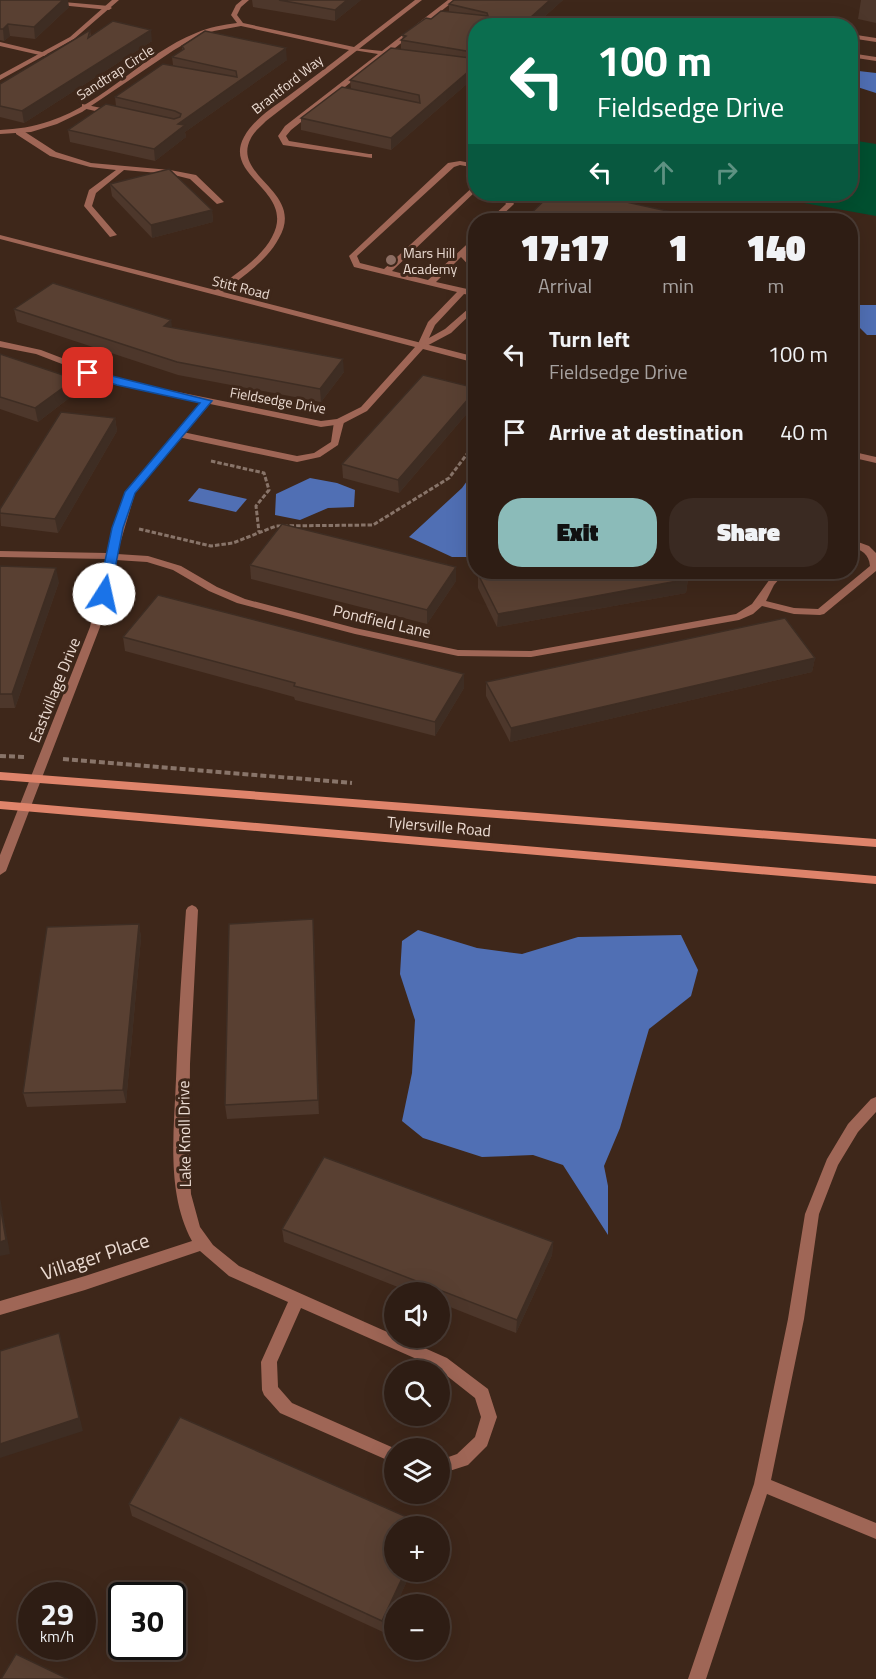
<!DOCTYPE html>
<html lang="en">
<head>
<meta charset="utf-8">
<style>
	body { margin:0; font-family:"Titillium Web",sans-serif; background:#3a2a22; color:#f1f3f6; height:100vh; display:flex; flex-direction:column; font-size:22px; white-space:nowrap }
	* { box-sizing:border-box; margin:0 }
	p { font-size:20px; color:#a7a2a0 }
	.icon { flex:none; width:33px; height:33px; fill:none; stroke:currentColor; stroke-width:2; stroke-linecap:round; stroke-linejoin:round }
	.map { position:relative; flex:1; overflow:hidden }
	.side { position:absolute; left:468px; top:213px; width:390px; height:366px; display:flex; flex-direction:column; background:#2e1d14; border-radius:24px; box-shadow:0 6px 24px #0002,0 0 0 2px #493b34 }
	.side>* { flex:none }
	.guide { position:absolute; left:468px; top:18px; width:390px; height:183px; border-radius:24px; box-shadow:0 6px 24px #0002,0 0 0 2px #493b34; background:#0b6e4f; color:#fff; overflow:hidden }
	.buttons { position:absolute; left:384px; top:1282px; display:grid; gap:12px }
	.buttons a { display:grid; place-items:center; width:66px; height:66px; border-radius:50%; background:#2e1d14; box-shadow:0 6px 24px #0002,0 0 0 2px #493b34; font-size:30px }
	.speed { position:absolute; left:18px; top:1582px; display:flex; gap:12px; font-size:30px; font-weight:700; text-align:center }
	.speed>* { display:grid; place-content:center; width:78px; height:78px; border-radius:50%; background:#2e1d14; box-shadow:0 6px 24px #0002,0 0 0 2px #493b34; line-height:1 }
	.speed small { font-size:15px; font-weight:400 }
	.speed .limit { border:3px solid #111; border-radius:9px; background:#fff; color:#111 }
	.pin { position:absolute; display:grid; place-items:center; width:51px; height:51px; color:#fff; margin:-26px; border-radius:12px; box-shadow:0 3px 9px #0006 }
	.me { position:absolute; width:66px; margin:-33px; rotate:10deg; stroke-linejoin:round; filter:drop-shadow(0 0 4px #0008) }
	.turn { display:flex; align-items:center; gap:21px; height:126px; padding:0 30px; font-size:27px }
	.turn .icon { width:78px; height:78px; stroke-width:2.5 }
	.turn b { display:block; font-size:42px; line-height:51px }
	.lanes { display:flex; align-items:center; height:57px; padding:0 30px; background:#0003; justify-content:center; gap:30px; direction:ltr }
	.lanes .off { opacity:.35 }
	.eta { display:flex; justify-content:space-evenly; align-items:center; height:102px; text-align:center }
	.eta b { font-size:36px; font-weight:800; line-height:42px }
	.button { display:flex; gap:12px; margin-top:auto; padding:12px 30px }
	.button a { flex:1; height:69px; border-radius:24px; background:#8bbbb9; color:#111; font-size:24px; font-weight:800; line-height:69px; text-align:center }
	.button a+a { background:#3a2a22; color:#f1f3f6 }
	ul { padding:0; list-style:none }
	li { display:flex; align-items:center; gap:18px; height:78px; padding:0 30px }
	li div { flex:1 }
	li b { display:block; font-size:22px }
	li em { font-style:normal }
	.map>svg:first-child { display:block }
	.green { fill:#005030 }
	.water { fill:#506fb4 }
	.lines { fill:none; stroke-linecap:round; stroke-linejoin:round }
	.path-far1 { stroke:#887469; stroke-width:3; stroke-dasharray:4.5 2; stroke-linecap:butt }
	.path { stroke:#887469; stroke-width:4; stroke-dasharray:6 3; stroke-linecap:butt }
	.lane { fill:#9f6656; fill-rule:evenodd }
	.street { fill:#9f6656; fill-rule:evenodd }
	.secondary { fill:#df846b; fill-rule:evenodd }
	.wall { fill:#4d372b }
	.shaded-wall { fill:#3e2d23 }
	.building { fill:#594032; stroke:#3e2d23; stroke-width:1.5 }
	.route { fill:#1a73e8; stroke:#114b97; stroke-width:1.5 }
	.education-dot { fill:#8d6e63; stroke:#3e271a; stroke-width:2 }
	.labels { text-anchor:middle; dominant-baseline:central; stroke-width:6; stroke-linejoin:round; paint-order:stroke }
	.far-street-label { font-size:14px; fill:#ebdbd2; stroke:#3e271a }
	.far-poi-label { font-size:14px; fill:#ebdbd2; stroke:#3e271a; text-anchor:start }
	.street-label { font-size:16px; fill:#ebdbd2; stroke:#3e271a }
	.near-street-label { font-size:20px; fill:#ebdbd2; stroke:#3e271a }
</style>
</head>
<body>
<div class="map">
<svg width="876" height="1679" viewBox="0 0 876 1679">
	<rect width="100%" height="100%" fill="#3e271a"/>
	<!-- green -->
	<polygon class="green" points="851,140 876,144 876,216 753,194 850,194"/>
	<!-- water -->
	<g class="water">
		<polygon points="850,70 876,73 876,93 851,85"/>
		<polygon points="859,305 876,305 876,335 867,335 851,319 851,312"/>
		<polygon points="475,470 475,557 452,557 409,537 462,488"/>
		<polygon points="310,478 337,483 355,490 354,507 328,508 300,520 275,515 276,494"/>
		<polygon points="199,488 247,499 236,512 188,501"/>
		<polygon points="418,930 477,948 522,954 578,937 681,935 698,970 691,996 649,1029 620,1128 604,1166 608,1186 608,1235 563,1165 533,1155 482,1157 423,1138 402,1121 412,1073 415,1020 400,974 402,941"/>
	</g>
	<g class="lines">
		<!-- path-far1 -->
		<g class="path-far1">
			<polyline points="211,461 264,473 269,490 256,506 259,532"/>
			<polyline points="139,529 211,546 233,543 276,526 373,525 449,478 476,442"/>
		</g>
		<!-- path -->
		<g class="path">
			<polyline points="0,756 26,757"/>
			<polyline points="63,759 352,783"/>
		</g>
		<!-- lane -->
		<g class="lane">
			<polygon points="448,0 455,0 390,52 392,54 391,55 385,55 291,130 286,136 289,141 369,154 372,154 372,158 283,145 278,136 285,126 378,54 353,50 353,48 382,51"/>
			<polygon points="52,1 109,6 112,8 109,10 50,4 50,2"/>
			<polygon points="758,19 795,24 798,26 760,23 758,26 751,26"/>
			<polygon points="850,34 876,38 876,42 850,38"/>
			<polygon points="0,42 46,53 47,54 44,56 0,46"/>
			<polygon points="850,53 876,57 876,61 850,57"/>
			<polygon points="82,104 116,111 117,113 113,115 82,108"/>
			<polygon points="16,130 22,130 56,152 91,163 170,170 196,175 224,202 217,204 190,179 170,174 124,170 96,193 92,206 117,235 110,237 84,206 89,190 116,170 90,167 50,156 16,134"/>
			<polygon points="460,161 476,164 476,168 460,165 454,167 357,256 360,263 384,269 476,184 476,191 392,271 428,280 476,236 476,243 466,253 476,265 476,273 461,257 436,282 476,291 476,296 464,294 435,325 429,338 445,329 476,302 476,309 451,333 421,349 417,346 428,322 457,292 354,267 349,256 448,163"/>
			<polygon points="488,194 509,195 514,204 497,220 489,220 506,204 503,199"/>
			<polygon points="339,419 344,422 338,445 320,457 297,462 178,437 173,434 178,431 297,456 314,453 331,442 334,422"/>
			<polygon points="876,1097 876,1112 858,1132 838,1165 819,1214 804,1319 771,1480 876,1523 876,1539 767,1494 706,1679 688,1679 754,1484 788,1319 805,1214 827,1159 848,1124 871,1099"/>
		</g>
		<!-- street -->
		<g class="street">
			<polygon points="112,0 119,0 74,39 0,80 0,75 70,37"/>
			<path d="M242,0H249L241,7L237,15L243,23L354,47L415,0H422L266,121C261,126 254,132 251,138C230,177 306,191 279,238C267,261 243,276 223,292L476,357V363L423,349L367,411L342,424L321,427L210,404L135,493L117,554L148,556L181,566L217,587L245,599L355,628L458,650L531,651L736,614L752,604L775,572H785L774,585L766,601L794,608L818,609L870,566C869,554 862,550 850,546V539L869,546L876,553V571L824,614L820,615L794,614L762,606L753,614L739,620L531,657L458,656L355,634L237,603L209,591L173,570L147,562L116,560L100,627L6,871L0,875V855L90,627L106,559L0,557V551L107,553L125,492L201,402L114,384L36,354L0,347V341L41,350L119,380L321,421L337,419L361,407L415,347L0,239V235L215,290C234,274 260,260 272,237C297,191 222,177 244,137C253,120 272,108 287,97C308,81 329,66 349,50L241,26L214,31L198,36L174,50L82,112L57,124L31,132L0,134V130C17,129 33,127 50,121C105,103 143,54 196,33C209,27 223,25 237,23L231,15L236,5Z"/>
			<polygon points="850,451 876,457 876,463 850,457"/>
			<path d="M192,905L196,907L198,910L190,1064L189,1155L191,1194L200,1227L213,1245L239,1266L394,1335V1338H402L447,1358L488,1389L497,1417L487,1446L468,1465L440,1474V1460L457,1454L475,1437L481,1417L475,1398L437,1368L301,1308L277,1362L278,1387L292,1403L396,1449L394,1463L280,1413L264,1395L262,1390L261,1362L288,1302L229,1276L200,1251L85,1290L0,1315V1301L85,1276L192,1241C166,1193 174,1132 176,1079C178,1023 182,966 186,910L188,907Z"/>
		</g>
		<!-- secondary -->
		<g class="secondary">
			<polygon points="0,772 876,839 876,847 0,780"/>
			<polygon points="0,801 876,876 876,884 0,809"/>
		</g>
	</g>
	<!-- wall -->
	<g class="wall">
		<polygon points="0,0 69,7 35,39 10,36 4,41 0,40"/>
		<polygon points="252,0 361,0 335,21 253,7"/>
		<polygon points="563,0 534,26 476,26 476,76 391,150 301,130 301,118 351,89 350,80 401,49 401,40 403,39 402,35 431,19 449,12 449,4"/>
		<polygon points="861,0 876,0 876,23 858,19"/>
		<polygon points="90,30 91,37 152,41 24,123 0,117 0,84"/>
		<polygon points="182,46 287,60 185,132 186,137 155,161 70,142 68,130 116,106 115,97 173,65 172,57 182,51"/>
		<polygon points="110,184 212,210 213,222 152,238 112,196"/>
		<polygon points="14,309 172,327 344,372 321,402 178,375 17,322"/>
		<polygon points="0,354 75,379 77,392 38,422 0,409"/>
		<polygon points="476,388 476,403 399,493 343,478 342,464"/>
		<polygon points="115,418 117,431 58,533 1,526 0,509"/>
		<polygon points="250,565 456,581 427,624 251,579"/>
		<polygon points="0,566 59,582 15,708 0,708"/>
		<polygon points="478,574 688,579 686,593 497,627 478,588"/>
		<polygon points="123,637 464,688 435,736 295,700 294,697 125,651"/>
		<polygon points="815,658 812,672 510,742 486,696 486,682"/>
		<polygon points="139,924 141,938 126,1103 27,1107 23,1093"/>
		<polygon points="314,933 319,1114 227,1119 225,1105"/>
		<polygon points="282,1229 553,1242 552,1255 516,1333 440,1303 440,1293 413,1293 284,1242"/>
		<polygon points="129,1504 394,1572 411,1572 396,1605 394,1605 394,1608 383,1632 132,1516"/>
	</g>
	<!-- shaded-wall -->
	<g class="shaded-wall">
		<polygon points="63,0 68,0 69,7 35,39 34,27"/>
		<polygon points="347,0 361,0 335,21 335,10"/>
		<polygon points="550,0 563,0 534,26 521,26"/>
		<polygon points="8,24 10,36 4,41 3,29"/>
		<polygon points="151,30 152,41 24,123 22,111"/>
		<polygon points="286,48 287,60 185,132 186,137 155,161 154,149 178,124"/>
		<polygon points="476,65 476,76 391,150 391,138"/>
		<polygon points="628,194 627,212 622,201"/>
		<polygon points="212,210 213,222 152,238 151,225"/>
		<polygon points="171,320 173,333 164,326"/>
		<polygon points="343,359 344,372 321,402 320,389"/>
		<polygon points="75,379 77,392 38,422 35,408"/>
		<polygon points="476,390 476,403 399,493 398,480"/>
		<polygon points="115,418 117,431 58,533 55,519"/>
		<polygon points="456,567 456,581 427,624 427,610"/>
		<polygon points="56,568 59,582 15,708 12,694"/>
		<polygon points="688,579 686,593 497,627 498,614"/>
		<polygon points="815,658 812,672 510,742 511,728"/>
		<polygon points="464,674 464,688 435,736 435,722"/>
		<polygon points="313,919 314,933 319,1114 318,1100"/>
		<polygon points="139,924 141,938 126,1103 123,1090"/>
		<polygon points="0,1197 10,1254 0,1256"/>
		<polygon points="553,1242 552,1255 516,1333 517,1320"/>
		<polygon points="59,1333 83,1431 0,1458 0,1444"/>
		<polygon points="405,1572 411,1572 396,1605 394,1605 394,1608 383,1632 382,1621"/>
	</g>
	<!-- building -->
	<g class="building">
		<polygon points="0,0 63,0 34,27 8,24 3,29 0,29"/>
		<polygon points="279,0 347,0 335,10"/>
		<polygon points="454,0 550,0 521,26 476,26 476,65 391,138 301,118 342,87 420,103 419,95 350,80 391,48 470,58 471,55 466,51 401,40 406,36 402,35 426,18 431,19 441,11 488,16 487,13 449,4"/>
		<polygon points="113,21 151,30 22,111 0,106 0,84 90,30 88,38"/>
		<polygon points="205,31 286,48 178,124 185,125 154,149 68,130 106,104 174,119 180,117 181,114 175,111 115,97 163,64 237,77 236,71 172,57 184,49 182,46"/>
		<polygon points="169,169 212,210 151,225 110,184"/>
		<polygon points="551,194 628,194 622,201 708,220 524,220"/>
		<polygon points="797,217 800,220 779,220"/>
		<polygon points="53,283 171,320 164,326 343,359 320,389 177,362 14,309"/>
		<polygon points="0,354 75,379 35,408 0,397"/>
		<polygon points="423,375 476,388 476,390 398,480 342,464"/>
		<polygon points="61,412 115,418 55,519 0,513 0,509"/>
		<polygon points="282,524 456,567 427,610 250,565"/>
		<polygon points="0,566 56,568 12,694 0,694"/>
		<polygon points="491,572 683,572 688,579 498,614 478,574"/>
		<polygon points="158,595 464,674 435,722 294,686 295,683 123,637"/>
		<polygon points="785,618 815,658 511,728 486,682"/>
		<polygon points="313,919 318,1100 225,1105 229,924"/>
		<polygon points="139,924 123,1090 23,1093 47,927"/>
		<polygon points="324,1157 553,1242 517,1320 282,1229"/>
		<polygon points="0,1205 6,1240 0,1242"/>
		<polygon points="59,1333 79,1418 0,1444 0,1351"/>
		<polygon points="180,1417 427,1526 427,1527 394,1527 394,1572 405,1572 382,1621 129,1504"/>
		<polygon points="16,1654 68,1679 1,1679"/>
	</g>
	<!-- route -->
	<polygon class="route" points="88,370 212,401 135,493 123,528 110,594 104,597 98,594 112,528 125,492 200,403 117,385 85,375 85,371"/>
	<!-- markers -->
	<circle class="education-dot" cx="391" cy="260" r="6"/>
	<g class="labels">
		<!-- far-street labels -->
		<g class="far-street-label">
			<text transform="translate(115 72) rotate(-33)">Sandtrap Circle</text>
			<text transform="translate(287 84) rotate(-38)">Brantford Way</text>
			<text transform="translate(241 287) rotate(14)">Stitt Road</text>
			<text transform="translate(278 400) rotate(10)">Fieldsedge Drive</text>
		</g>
		<!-- far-poi labels -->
		<g class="far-poi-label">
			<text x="403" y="252">Mars Hill<tspan x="403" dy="16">Academy</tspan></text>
		</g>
		<!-- street labels -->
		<g class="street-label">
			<text transform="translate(382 621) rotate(13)">Pondfield Lane</text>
			<text transform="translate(54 690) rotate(-68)">Eastvillage Drive</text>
			<text transform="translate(439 826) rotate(5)">Tylersville Road</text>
			<text transform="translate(184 1134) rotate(-91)">Lake Knoll Drive</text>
		</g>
		<!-- near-street labels -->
		<g class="near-street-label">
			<text transform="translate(95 1256) rotate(-18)">Villager Place</text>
		</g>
	</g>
</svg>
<div class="buttons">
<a><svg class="icon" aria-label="sound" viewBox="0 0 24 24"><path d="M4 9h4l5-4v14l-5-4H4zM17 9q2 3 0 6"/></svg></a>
<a><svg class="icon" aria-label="search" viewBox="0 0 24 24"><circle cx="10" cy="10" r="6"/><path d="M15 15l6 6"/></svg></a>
<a><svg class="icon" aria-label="layers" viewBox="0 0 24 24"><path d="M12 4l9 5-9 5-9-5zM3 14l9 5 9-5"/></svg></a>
<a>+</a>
<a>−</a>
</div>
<div class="speed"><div>29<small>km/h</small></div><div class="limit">30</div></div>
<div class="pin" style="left:88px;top:373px;background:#d93025"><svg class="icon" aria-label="arrive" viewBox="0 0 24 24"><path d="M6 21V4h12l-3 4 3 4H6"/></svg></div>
<svg class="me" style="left:104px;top:594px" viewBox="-20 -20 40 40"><circle r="19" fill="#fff"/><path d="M0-13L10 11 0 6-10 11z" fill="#1a73e8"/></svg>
<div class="guide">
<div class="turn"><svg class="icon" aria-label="left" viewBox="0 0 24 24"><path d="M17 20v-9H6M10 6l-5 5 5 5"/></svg><div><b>100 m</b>Fieldsedge Drive</div></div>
<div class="lanes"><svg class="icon" aria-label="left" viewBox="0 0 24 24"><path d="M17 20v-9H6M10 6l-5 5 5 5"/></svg><svg class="icon off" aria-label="ahead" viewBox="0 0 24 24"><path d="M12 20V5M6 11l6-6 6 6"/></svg><svg class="icon off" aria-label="right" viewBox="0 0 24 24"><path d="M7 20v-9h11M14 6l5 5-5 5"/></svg></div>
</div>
<section class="side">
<div class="eta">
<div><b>17:17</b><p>Arrival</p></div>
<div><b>1</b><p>min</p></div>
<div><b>140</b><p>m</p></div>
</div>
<ul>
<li><svg class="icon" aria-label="left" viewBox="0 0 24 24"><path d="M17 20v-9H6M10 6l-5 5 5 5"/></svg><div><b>Turn left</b><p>Fieldsedge Drive</p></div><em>100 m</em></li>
<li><svg class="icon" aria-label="arrive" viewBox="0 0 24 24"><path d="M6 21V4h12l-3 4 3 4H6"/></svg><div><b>Arrive at destination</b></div><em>40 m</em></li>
</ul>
<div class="button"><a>Exit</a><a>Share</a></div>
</section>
</div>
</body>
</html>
